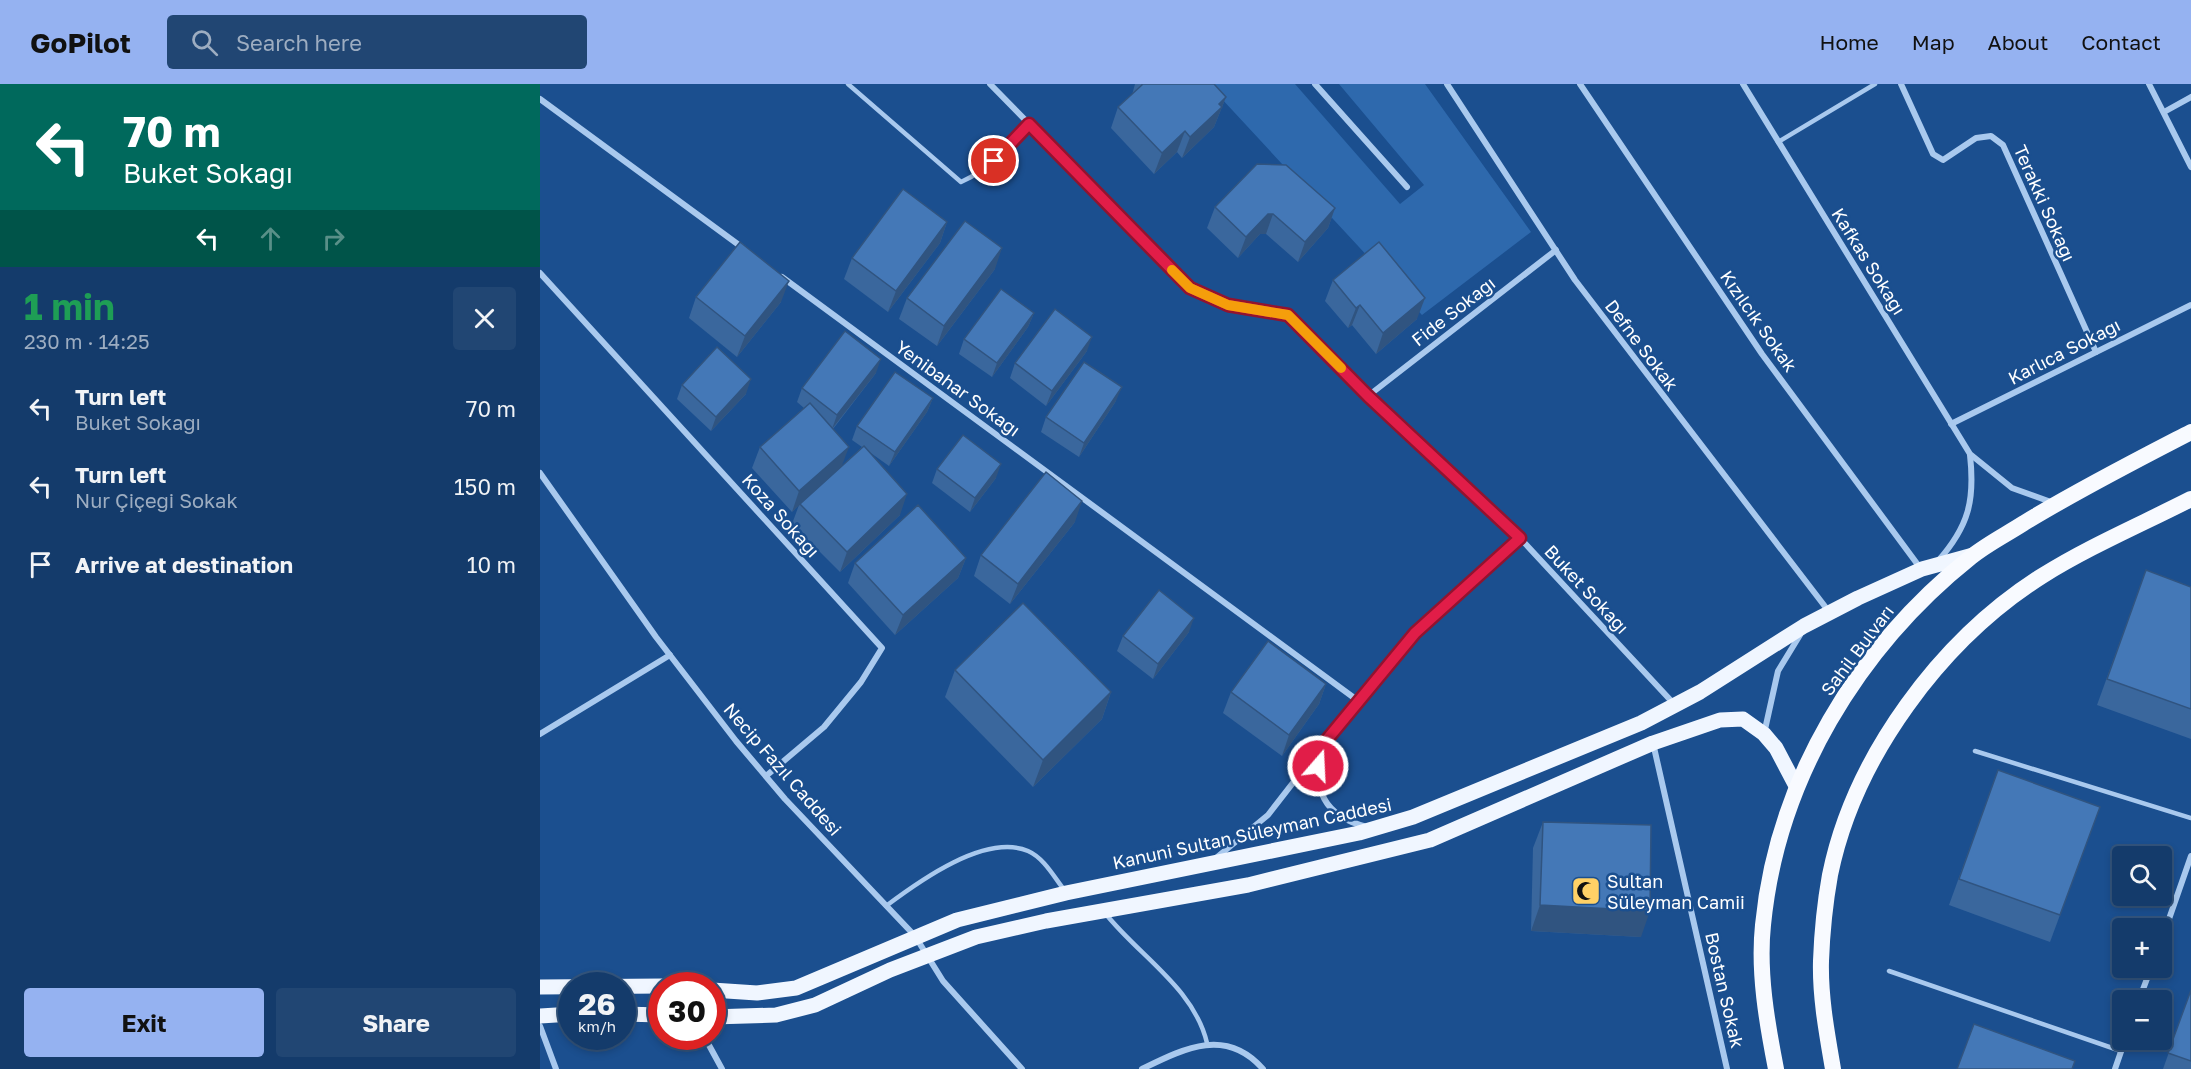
<!DOCTYPE html>
<html lang="en">
<head>
<meta charset="utf-8">
<style>
	body { margin:0; font-family:"Golos Text",sans-serif; background:#214673; color:#f1f3f6; height:100vh; display:flex; flex-direction:column; font-size:22px; white-space:nowrap }
	* { box-sizing:border-box; margin:0 }
	p { font-size:20px; color:#9dadc1 }
	.icon { flex:none; width:33px; height:33px; fill:none; stroke:currentColor; stroke-width:2; stroke-linecap:round; stroke-linejoin:round }
	.map { position:relative; flex:1; overflow:hidden }
	.panel { display:flex; flex-direction:column; background:#143b6b; width:540px }
	.panel>* { flex:none }
	.guide { background:#00695c; color:#fff; overflow:hidden }
	.fabs { position:absolute; left:1572px; top:762px; display:grid; gap:12px }
	.fabs a { display:grid; place-items:center; width:60px; height:60px; border-radius:6px; background:#143b6b; box-shadow:0 3px 9px #0003,0 0 0 2px #33557e; font-size:30px }
	.speed { position:absolute; left:18px; top:888px; display:flex; gap:12px; font-size:30px; font-weight:700; text-align:center }
	.speed>* { display:grid; place-content:center; width:78px; height:78px; border-radius:50%; background:#143b6b; box-shadow:0 3px 9px #0003,0 0 0 2px #33557e; line-height:1 }
	.speed small { font-size:15px; font-weight:400 }
	.speed .limit { border:9px solid #d22; background:#fff; color:#111 }
	.pin { position:absolute; display:grid; place-items:center; width:51px; height:51px; color:#fff; margin:-26px; border:3px solid #fff; border-radius:50%; box-shadow:0 2px 6px #0007 }
	.me { position:absolute; width:66px; margin:-33px; rotate:19deg; stroke-linejoin:round; filter:drop-shadow(0 0 4px #0008) }
	.turn { display:flex; align-items:center; gap:21px; height:126px; padding:0 24px; font-size:27px }
	.turn .icon { width:78px; height:78px; stroke-width:2.5 }
	.turn b { display:block; font-size:42px; line-height:51px }
	.lanes { display:flex; align-items:center; height:57px; padding:0 24px; background:#0003; justify-content:center; gap:30px; direction:ltr }
	.lanes .off { opacity:.35 }
	.round { display:grid; place-items:center; flex:none; width:63px; height:63px; border-radius:6px; background:#214673 }
	.headline { display:flex; align-items:center; justify-content:space-between; height:102px; padding:0 24px }
	h1 { font-size:36px; font-weight:700; line-height:45px; color:#1e9e55 }
	.action { display:flex; gap:12px; margin-top:auto; padding:12px 24px }
	.action a { flex:1; height:69px; border-radius:6px; background:#95b2f1; color:#111; font-size:24px; font-weight:700; line-height:69px; text-align:center }
	.action a+a { background:#214673; color:#f1f3f6 }
	ul { padding:0; list-style:none }
	li { display:flex; align-items:center; gap:18px; height:78px; padding:0 24px }
	li div { flex:1 }
	li b { display:block; font-size:22px }
	li em { font-style:normal }
	header { display:flex; align-items:center; gap:36px; box-sizing:border-box; height:84px; padding:0 30px; background:#95b2f1; color:#111 }
	header strong { font-size:28px }
	nav { display:flex; gap:33px; margin-inline-start:auto; font-size:21px }
	.search { width:420px; height:54px; background:#214673; display:flex; align-items:center; gap:15px; box-sizing:border-box; padding:0 21px; border-radius:6px; color:#9dadc1; font-size:22px }
	main { display:flex; flex:1; min-height:0 }
	.map>svg:first-child { display:block }
	.green { fill:#2e69ad }
	.lines { fill:none; stroke-linecap:round; stroke-linejoin:round }
	.service { stroke:#a9c9ee; stroke-width:4.5 }
	.minor { stroke:#a9c9ee; stroke-width:6 }
	.primary { stroke:#f0f6ff; stroke-width:15 }
	.trunk { stroke:#f8faff; stroke-width:16 }
	.wall { fill:#3a679d }
	.shaded-wall { fill:#305480 }
	.building { fill:#4478b7; stroke:#305480; stroke-width:1.5 }
	.route-casing { stroke:#92132f; stroke-width:15 }
	.route { stroke:#e11d48; stroke-width:10 }
	.slow { stroke:#f59e0b; stroke-width:10 }
	.labels { text-anchor:middle; dominant-baseline:central; stroke-width:5; stroke-linejoin:round; paint-order:stroke }
	.street-label { font-size:18px; fill:#fff; stroke:#1b4f8f }
	.poi-label { font-size:18px; fill:#fff; stroke:#1b4f8f; text-anchor:start }
</style>
</head>
<body>
<header>
<strong>GoPilot</strong>
<div class="search"><svg class="icon" aria-label="search" viewBox="0 0 24 24"><circle cx="10" cy="10" r="6"/><path d="M15 15l6 6"/></svg>Search here</div>
<nav><a>Home</a><a>Map</a><a>About</a><a>Contact</a></nav>
</header>
<main>
<section class="panel">
<div class="guide">
<div class="turn"><svg class="icon" aria-label="left" viewBox="0 0 24 24"><path d="M17 20v-9H6M10 6l-5 5 5 5"/></svg><div><b>70 m</b>Buket Sokağı</div></div>
<div class="lanes"><svg class="icon" aria-label="left" viewBox="0 0 24 24"><path d="M17 20v-9H6M10 6l-5 5 5 5"/></svg><svg class="icon off" aria-label="ahead" viewBox="0 0 24 24"><path d="M12 20V5M6 11l6-6 6 6"/></svg><svg class="icon off" aria-label="right" viewBox="0 0 24 24"><path d="M7 20v-9h11M14 6l5 5-5 5"/></svg></div>
</div>
<div class="headline"><div><h1>1 min</h1><p>230 m · 14:25</p></div><a class="round"><svg class="icon" aria-label="close" viewBox="0 0 24 24"><path d="M6 6l12 12M18 6L6 18"/></svg></a></div>
<ul>
<li><svg class="icon" aria-label="left" viewBox="0 0 24 24"><path d="M17 20v-9H6M10 6l-5 5 5 5"/></svg><div><b>Turn left</b><p>Buket Sokağı</p></div><em>70 m</em></li>
<li><svg class="icon" aria-label="left" viewBox="0 0 24 24"><path d="M17 20v-9H6M10 6l-5 5 5 5"/></svg><div><b>Turn left</b><p>Nur Çiçeği Sokak</p></div><em>150 m</em></li>
<li><svg class="icon" aria-label="arrive" viewBox="0 0 24 24"><path d="M6 21V4h12l-3 4 3 4H6"/></svg><div><b>Arrive at destination</b></div><em>10 m</em></li>
</ul>
<div class="action"><a>Exit</a><a>Share</a></div>
</section>
<div class="map">
<svg width="1651" height="985" viewBox="0 0 1651 985">
	<rect width="100%" height="100%" fill="#1b4f8f"/>
	<!-- green -->
	<polygon class="green" points="668,0 755,0 860,120 884,101 799,0 885,0 991,148 882,231"/>
	<g class="lines">
		<!-- service -->
		<g class="service">
			<path d="M308,0L421,98C450,85 469,63 489,40"/>
			<polyline points="1238,58 1335,0"/>
			<polyline points="1435,667 1651,734"/>
			<path d="M346,822C378,798 445,749 488,767C504,774 514,793 525,807"/>
			<path d="M565,829C599,872 654,904 667,959"/>
			<polyline points="1349,887 1581,967"/>
		</g>
		<!-- minor -->
		<g class="minor">
			<polyline points="450,0 650,204 688,221 748,231 828,312 980,454 1135,621"/>
			<polyline points="775,0 867,103"/>
			<polyline points="907,0 1035,196 1290,529"/>
			<polyline points="1040,0 1222,270 1381,485"/>
			<polyline points="1203,0 1430,370 1472,404 1511,418"/>
			<polyline points="1361,0 1393,70 1403,76 1436,54 1451,52 1463,61 1556,268"/>
			<polyline points="1609,0 1651,83"/>
			<polyline points="0,15 203,164"/>
			<polyline points="1624,28 1651,13"/>
			<polyline points="0,189 342,564 321,598 284,643 226,692"/>
			<polyline points="242,193 817,616"/>
			<polyline points="828,312 1016,166"/>
			<polyline points="1411,340 1651,221"/>
			<polyline points="0,389 116,553 196,657 245,715 375,852 403,897 482,985"/>
			<path d="M1398,477C1429,442 1435,416 1430,371"/>
			<polyline points="0,650 130,571"/>
			<polyline points="1224,650 1238,587 1260,551"/>
			<polyline points="1113,659 1187,985"/>
			<path d="M783,663C771,706 784,732 827,743"/>
			<polyline points="676,774 728,731 822,610 875,549 980,454"/>
			<polyline points="1622,855 1651,772"/>
			<polyline points="1599,916 1611,884"/>
			<polyline points="0,942 16,985"/>
			<polyline points="164,952 182,985"/>
			<path d="M602,985C645,964 686,943 723,985"/>
			<polyline points="1575,985 1585,956"/>
		</g>
		<!-- primary -->
		<g class="primary">
			<polyline points="0,903 123,902"/>
			<polyline points="172,906 217,909 256,904 417,836 526,809 819,749 873,733 1101,639 1160,608 1264,542 1318,514 1382,485 1433,471"/>
			<polyline points="82,930 122,931"/>
			<polyline points="0,932 32,930"/>
			<polyline points="172,933 236,931 275,921 350,886 436,853 506,837 708,801 890,756 1113,659 1180,636 1203,635 1224,650 1236,664 1256,702"/>
		</g>
		<!-- trunk -->
		<g class="trunk">
			<path d="M1236,985C1227,939 1218,888 1223,841C1237,696 1318,563 1431,473C1447,460 1467,450 1484,439C1538,406 1595,377 1651,348"/>
			<path d="M1293,985C1287,950 1280,913 1281,877C1282,849 1285,819 1290,791C1314,673 1401,556 1502,492C1548,463 1602,440 1651,415"/>
		</g>
	</g>
	<!-- wall -->
	<g class="wall">
		<polygon points="595,0 674,0 686,13 674,43 642,74 637,68 614,90 571,44 578,23 592,11"/>
		<polygon points="675,123 795,124 788,144 758,178 726,150 720,150 698,174 667,144"/>
		<polygon points="407,138 400,159 348,228 304,195 312,174"/>
		<polygon points="455,185 397,262 359,235 367,214"/>
		<polygon points="793,196 877,235 836,270 812,241 808,244 785,217"/>
		<polygon points="156,213 241,218 197,273 149,234"/>
		<polygon points="494,229 488,243 452,293 419,270 424,255"/>
		<polygon points="547,267 506,322 470,294 475,279"/>
		<polygon points="336,289 293,345 302,382 322,363 312,356 317,342 393,314 387,328 349,382 328,367 360,431 300,488 252,440 259,421 252,428 212,384 220,363 264,324 257,318 262,304"/>
		<polygon points="142,301 206,310 171,347 137,315"/>
		<polygon points="576,317 539,373 501,348 506,333"/>
		<polygon points="397,385 456,394 430,428 392,399"/>
		<polygon points="535,438 470,520 434,492 441,471"/>
		<polygon points="426,474 418,494 355,551 308,499 315,479"/>
		<polygon points="1606,486 1651,503 1651,655 1557,621"/>
		<polygon points="649,548 613,595 577,567 583,552"/>
		<polygon points="415,586 571,608 562,635 493,703 405,613"/>
		<polygon points="786,600 779,620 742,672 683,629 691,608"/>
		<polygon points="1458,686 1560,723 1510,858 1409,821"/>
		<polygon points="1003,738 1101,853 991,847 993,764"/>
		<polygon points="1651,906 1651,985 1623,985"/>
	</g>
	<!-- shaded-wall -->
	<g class="shaded-wall">
		<polygon points="686,13 674,43 642,74 650,53"/>
		<polygon points="645,47 637,68 614,90 622,69"/>
		<polygon points="795,124 788,144 758,178 765,158"/>
		<polygon points="728,130 733,130 726,150 720,150 698,174 706,153"/>
		<polygon points="407,138 400,159 348,228 356,207"/>
		<polygon points="462,164 455,185 397,262 404,242"/>
		<polygon points="249,197 241,218 197,273 205,252"/>
		<polygon points="885,214 877,235 836,270 843,249"/>
		<polygon points="820,221 812,241 808,244 816,224"/>
		<polygon points="494,229 488,243 452,293 457,279"/>
		<polygon points="552,253 547,267 506,322 512,307"/>
		<polygon points="341,275 336,289 292,345 297,331"/>
		<polygon points="211,295 206,310 171,347 176,333"/>
		<polygon points="582,303 576,317 539,373 544,359"/>
		<polygon points="393,314 387,328 349,382 355,368"/>
		<polygon points="309,363 301,384 252,428 259,407"/>
		<polygon points="461,380 456,394 430,428 435,414"/>
		<polygon points="367,410 360,431 300,488 307,468"/>
		<polygon points="542,417 535,438 470,520 478,500"/>
		<polygon points="426,474 418,494 355,551 363,531"/>
		<polygon points="654,534 649,548 613,595 618,580"/>
		<polygon points="786,600 779,620 742,672 749,651"/>
		<polygon points="571,608 562,635 493,703 503,676"/>
		<polygon points="1000,821 1110,827 1101,853 991,847"/>
	</g>
	<!-- building -->
	<g class="building">
		<polygon points="602,0 674,0 686,13 679,20 682,23 650,53 645,47 622,69 578,23 602,1"/>
		<polygon points="717,80 746,81 795,124 765,158 733,130 728,130 706,153 675,123"/>
		<polygon points="363,105 407,138 356,207 312,174"/>
		<polygon points="425,137 462,164 404,242 367,214"/>
		<polygon points="200,158 249,197 205,252 156,213"/>
		<polygon points="839,158 885,214 843,249 820,221 816,224 793,196"/>
		<polygon points="461,205 494,229 457,279 424,255"/>
		<polygon points="515,225 552,253 512,307 475,279"/>
		<polygon points="305,247 341,275 297,331 262,304"/>
		<polygon points="177,263 211,295 176,333 142,301"/>
		<polygon points="544,278 582,303 544,359 506,333"/>
		<polygon points="355,288 393,314 355,368 317,342"/>
		<polygon points="270,319 309,363 259,407 220,363"/>
		<polygon points="423,351 461,380 435,414 397,385"/>
		<polygon points="324,362 367,410 307,468 260,420"/>
		<polygon points="506,388 542,417 478,500 441,471"/>
		<polygon points="378,421 426,474 363,531 315,479"/>
		<polygon points="1606,486 1651,503 1651,625 1567,595"/>
		<polygon points="619,506 654,534 618,580 583,552"/>
		<polygon points="483,519 571,608 503,676 415,586"/>
		<polygon points="728,557 786,600 749,651 691,608"/>
		<polygon points="1458,686 1560,723 1520,831 1419,795"/>
		<polygon points="1003,738 1111,741 1110,827 1000,821"/>
		<polygon points="1651,906 1651,977 1628,969"/>
		<polygon points="1434,940 1535,977 1532,985 1417,985"/>
	</g>
	<g class="lines">
		<!-- route casing -->
		<g class="route-casing">
			<polyline id="route" points="454,77 489,40 650,204 688,221 748,231 828,312 980,454 875,549 785,658 778,682"/>
		</g>
		<!-- route -->
		<use href="#route" class="route"/>
		<!-- slow -->
		<polyline class="slow" points="632,186 650,204 688,221 748,231 801,284"/>
	</g>
	<!-- icons -->
	<defs>
		<g id="mosque-square" transform="scale(1.5)"><rect x="-9" y="-9" width="18" height="18" rx="4" fill="#ffd166" stroke="#1b4f8f"/><path d="M3.5-4.9A6 6 0 1 0 3.5 4.9A5 5 0 1 1 3.5-4.9Z" fill="#111"/></g>
	</defs>
	<g fill-rule="evenodd">
		<use href="#mosque-square" x="1046" y="807"/>
	</g>
	<g class="labels">
		<!-- street labels -->
		<g class="street-label">
			<text transform="translate(1505 119) rotate(66)">Terakki Sokağı</text>
			<text transform="translate(1329 177) rotate(58)">Kafkas Sokağı</text>
			<text transform="translate(913 227) rotate(-38)">Fide Sokağı</text>
			<text transform="translate(1219 237) rotate(55)">Kızılcık Sokak</text>
			<text transform="translate(1102 261) rotate(53)">Defne Sokak</text>
			<text transform="translate(1524 267) rotate(-27)">Karlıca Sokağı</text>
			<text transform="translate(418 304) rotate(36)">Yenibahar Sokağı</text>
			<text transform="translate(241 431) rotate(48)">Koza Sokağı</text>
			<text transform="translate(1047 505) rotate(47)">Buket Sokağı</text>
			<text transform="translate(1317 566) rotate(-53)">Sahil Bulvarı</text>
			<text transform="translate(243 685) rotate(49)">Necip Fazıl Caddesi</text>
			<text transform="translate(712 749) rotate(-12)">Kanuni Sultan Süleyman Caddesi</text>
			<text transform="translate(1185 906) rotate(77)">Bostan Sokak</text>
		</g>
		<!-- poi labels -->
		<g class="poi-label">
			<text x="1067" y="797">Sultan<tspan x="1067" dy="21">Süleyman Camii</tspan></text>
		</g>
	</g>
</svg>
<div class="fabs">
<a><svg class="icon" aria-label="search" viewBox="0 0 24 24"><circle cx="10" cy="10" r="6"/><path d="M15 15l6 6"/></svg></a>
<a>+</a>
<a>−</a>
</div>
<div class="speed"><div>26<small>km/h</small></div><div class="limit">30</div></div>
<div class="pin" style="left:454px;top:77px;background:#d93025"><svg class="icon" aria-label="arrive" viewBox="0 0 24 24"><path d="M6 21V4h12l-3 4 3 4H6"/></svg></div>
<svg class="me" style="left:778px;top:682px" viewBox="-20 -20 40 40"><circle r="17" fill="#e11d48" stroke="#fff" stroke-width="3"/><path d="M0-11L8 9 0 5-8 9z" fill="#fff"/></svg>
</div>
</main>
</body>
</html>
